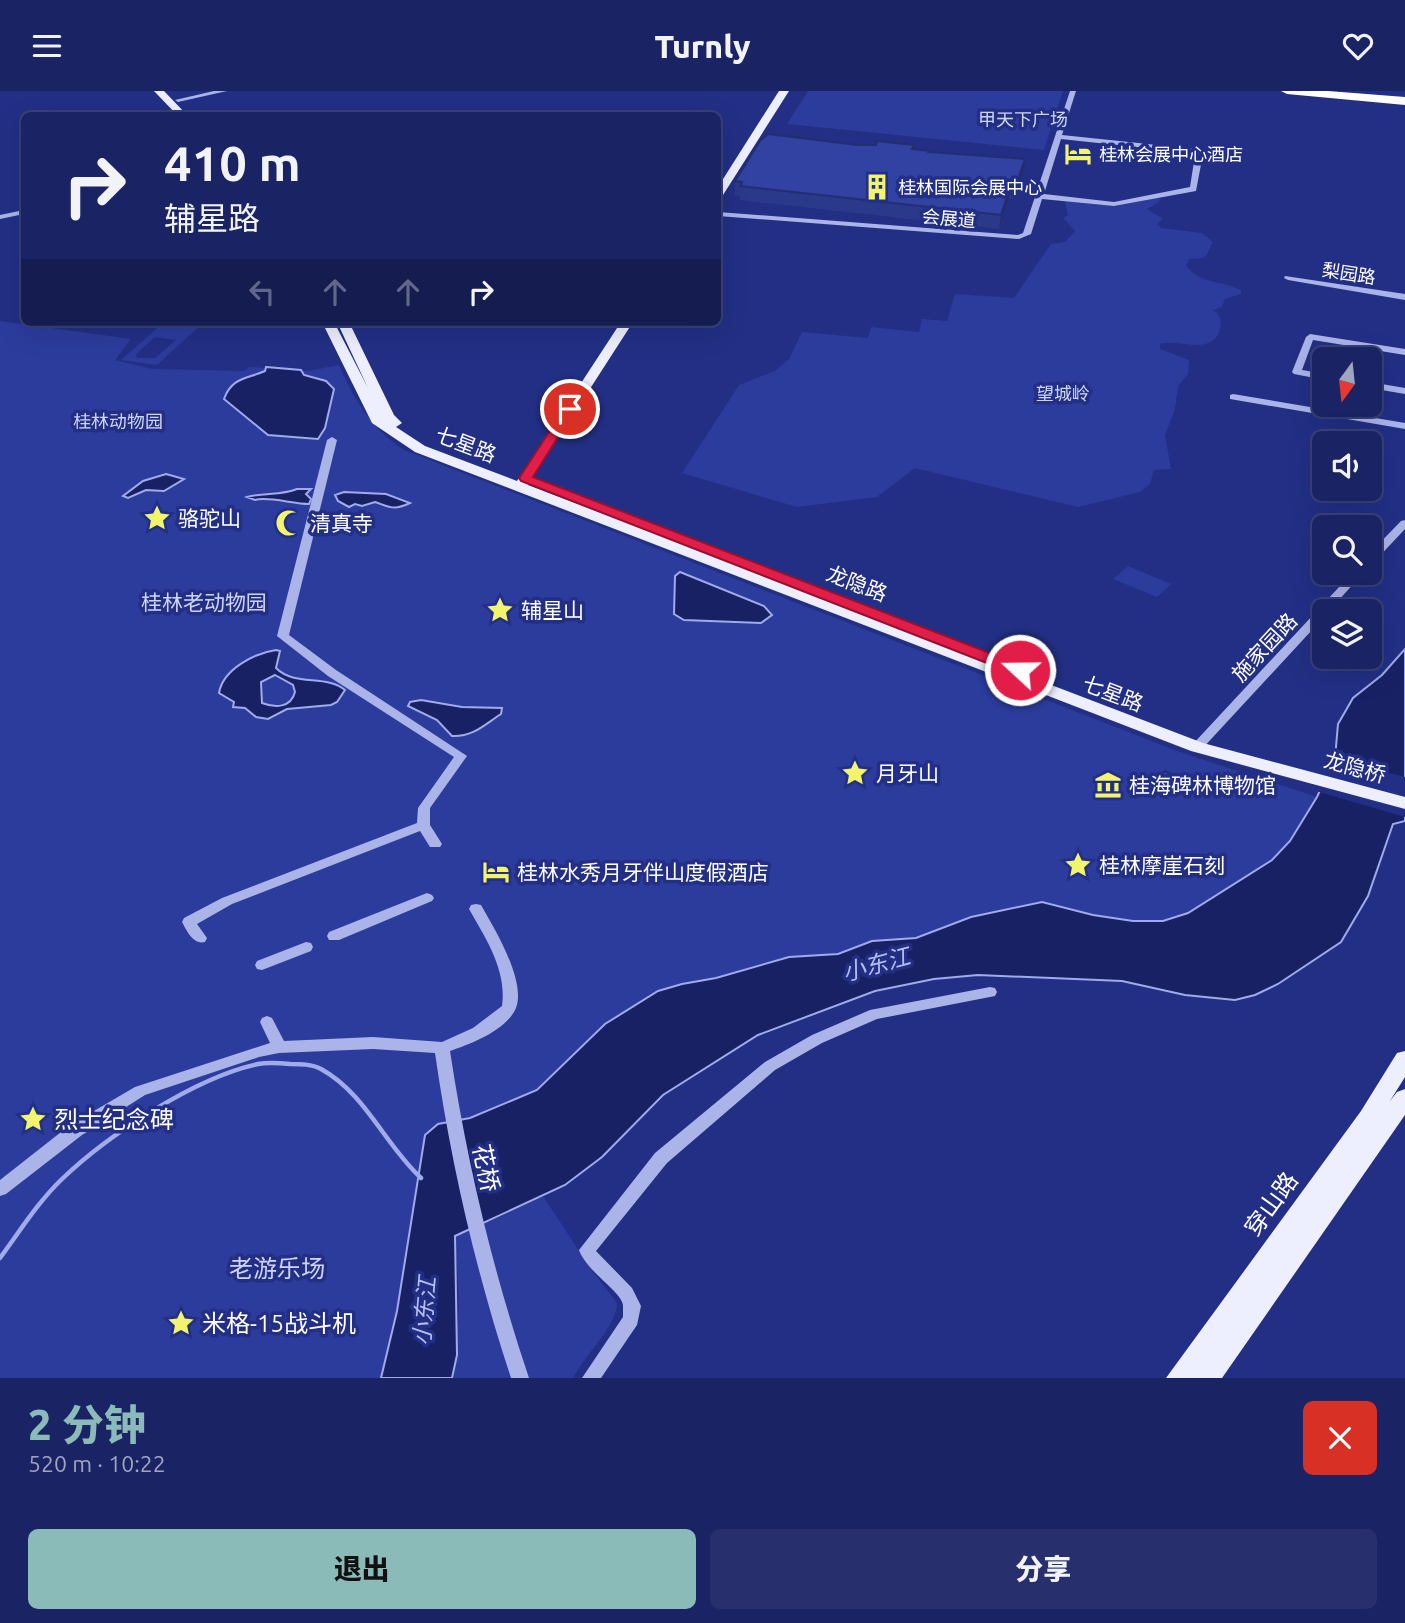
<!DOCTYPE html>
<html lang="zh">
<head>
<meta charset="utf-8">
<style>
	body { margin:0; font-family:Ubuntu,"Noto Sans SC",sans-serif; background:#272f6d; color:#f1f3f6; height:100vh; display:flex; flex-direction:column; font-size:26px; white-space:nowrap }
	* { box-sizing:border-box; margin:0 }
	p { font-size:23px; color:#9fa4bf }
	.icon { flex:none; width:38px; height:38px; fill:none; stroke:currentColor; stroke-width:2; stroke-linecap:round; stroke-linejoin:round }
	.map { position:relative; height:1287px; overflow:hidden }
	.sheet { display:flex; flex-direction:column; background:#1a2364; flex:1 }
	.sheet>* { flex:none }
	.top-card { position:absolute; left:21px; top:21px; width:700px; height:214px; border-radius:10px; box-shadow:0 7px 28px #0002,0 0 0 2px #384078; background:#1a2364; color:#f1f3f6; overflow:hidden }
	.needle { width:46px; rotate:195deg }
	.tools { position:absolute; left:1312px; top:256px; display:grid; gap:14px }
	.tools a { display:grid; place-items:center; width:70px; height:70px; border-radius:10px; background:#1a2364; box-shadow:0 7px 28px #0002,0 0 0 2px #384078; font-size:35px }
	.pin { position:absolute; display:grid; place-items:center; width:60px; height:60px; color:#fff; margin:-30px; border:4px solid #fff; border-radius:50%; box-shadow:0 2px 7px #0007 }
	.me { position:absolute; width:77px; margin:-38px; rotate:291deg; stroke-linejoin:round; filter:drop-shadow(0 0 5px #0008) }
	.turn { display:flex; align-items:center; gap:24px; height:147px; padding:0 28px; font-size:32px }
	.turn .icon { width:91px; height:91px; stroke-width:2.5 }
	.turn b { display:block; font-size:49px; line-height:60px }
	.lanes { display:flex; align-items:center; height:66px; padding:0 28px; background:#0003; justify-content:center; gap:35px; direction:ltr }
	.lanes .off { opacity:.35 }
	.round { display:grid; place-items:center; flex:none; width:74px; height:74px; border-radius:10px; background:#272f6d }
	.headline { display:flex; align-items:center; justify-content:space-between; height:119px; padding:0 28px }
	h1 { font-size:42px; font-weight:800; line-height:52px; color:#8bbbb9 }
	.action { display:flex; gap:14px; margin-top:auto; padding:14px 28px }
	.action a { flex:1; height:80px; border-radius:10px; background:#8bbbb9; color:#111; font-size:28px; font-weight:800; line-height:80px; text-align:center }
	.action a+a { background:#272f6d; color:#f1f3f6 }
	header { display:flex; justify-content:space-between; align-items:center; height:91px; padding:0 28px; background:#1a2364; font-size:32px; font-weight:800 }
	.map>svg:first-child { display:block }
	.green { fill:#2c3c9d; fill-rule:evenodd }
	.water { fill:#182164; stroke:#9fabea; stroke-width:2; fill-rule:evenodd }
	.pier { fill:#222f85 }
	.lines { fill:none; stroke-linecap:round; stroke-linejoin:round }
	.stream { stroke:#9fabea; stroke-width:4.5 }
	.minor { fill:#abb4e9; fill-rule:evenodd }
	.major { fill:#eeeffe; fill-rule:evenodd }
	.highway { fill:#fff; fill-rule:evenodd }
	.wall { fill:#2b398b }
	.shaded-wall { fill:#232e71 }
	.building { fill:#3242a2; stroke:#232e71; stroke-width:2 }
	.route { fill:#e11d48; stroke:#92132f; stroke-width:2 }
	.labels { text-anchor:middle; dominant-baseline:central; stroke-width:7; stroke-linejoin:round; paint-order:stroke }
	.far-park-label { font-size:18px; fill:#cfd5f7; stroke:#222f85 }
	.far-poi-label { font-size:18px; fill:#fff; stroke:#222f85; text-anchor:start }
	.far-street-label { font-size:18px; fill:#fff; stroke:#222f85 }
	.street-label { font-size:21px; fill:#fff; stroke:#222f85 }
	.poi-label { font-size:21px; fill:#fff; stroke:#222f85; text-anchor:start }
	.park-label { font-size:21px; fill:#cfd5f7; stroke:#222f85 }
	.water-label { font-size:23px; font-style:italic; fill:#b7bff0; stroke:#222f85 }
	.near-poi-label { font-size:24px; fill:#fff; stroke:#222f85; text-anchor:start }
	.near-street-label { font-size:24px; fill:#fff; stroke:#222f85 }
	.near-park-label { font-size:24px; fill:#cfd5f7; stroke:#222f85 }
</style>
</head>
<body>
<header><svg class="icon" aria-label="menu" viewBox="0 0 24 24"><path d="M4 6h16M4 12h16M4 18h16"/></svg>Turnly<svg class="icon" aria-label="heart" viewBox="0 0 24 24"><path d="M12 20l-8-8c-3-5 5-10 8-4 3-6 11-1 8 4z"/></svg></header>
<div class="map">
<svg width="1405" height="1287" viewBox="0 0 1405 1287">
	<rect width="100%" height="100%" fill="#222f85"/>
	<!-- green -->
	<g class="green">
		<polygon points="808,0 1063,0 1044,59 787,33"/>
		<path d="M1157,107L1160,108L1159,111L1147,118L1163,128L1157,133L1161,137L1202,142L1213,151C1204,166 1211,167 1189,168L1186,174C1196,192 1223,190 1241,199V203L1225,208L1222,216L1213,219C1219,224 1223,228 1220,238C1213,266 1176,247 1160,253V258L1189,269L1188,283L1178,295L1175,318L1165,344L1171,378L1154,379L1150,393L1140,401L1078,416L915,377L877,406L797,416L682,382L739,294L775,280L789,268L802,241L868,247L871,236L919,241L922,228L947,230L955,203L1014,207L1051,153L1065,151L1075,140L1063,127L1068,124L1065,110L1115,115Z"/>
		<path d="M0,230L131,248L115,269L152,278L245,280L249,276L308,280L339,274C354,309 372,338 404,359L1177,660L1317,706L1290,750L1272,769L1188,822L1163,830L1136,831L1086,823L1042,811L971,826L916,847L872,850L838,863L789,866L716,887L661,898L605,933L537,999L470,1027L489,1131L543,1105L593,1181L617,1212C617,1235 584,1265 573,1287H452C461,1243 460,1192 454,1147C450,1115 434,1076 425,1044L397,1220L381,1287H0Z"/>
		<path d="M164,231H204L157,274L121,269ZM155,246L176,249L155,267H137L136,263Z"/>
		<polygon points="1128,475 1171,493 1157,506 1113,488"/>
	</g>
	<!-- water -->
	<g class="water">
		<path d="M266,276L301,279L304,284L326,290L334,298L325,337L318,348L268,344L224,308C232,286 247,288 265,280Z"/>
		<polygon points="166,383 184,388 164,400 146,399 128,407 123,405 143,390"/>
		<path d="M297,398H311L306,403L311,408L309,413C293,413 267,405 255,409L247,406C264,401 280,405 297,398Z"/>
		<path d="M344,401L386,403L410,412C393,420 390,416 375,411L362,415L355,413L349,416L338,410L335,404Z"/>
		<polygon points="680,481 764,515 772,524 761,532 684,529 674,523 675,485"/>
		<polygon points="1405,558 1405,730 1393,733 1368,805 1341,851 1278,893 1255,904 1235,909 1185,904 1122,890 978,884 934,888 875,900 758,944 663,1004 602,1066 565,1094 455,1145 457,1264 452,1287 381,1287 397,1220 425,1044 438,1033 470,1027 537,999 605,933 658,900 682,893 716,887 789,866 838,863 872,850 916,847 971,826 1042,811 1093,824 1133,830 1163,830 1188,822 1272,769 1290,750 1317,706 1335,667 1338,633 1353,607 1382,584"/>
		<path d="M276,559L280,560L276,577C295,596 326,583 345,599L337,611L331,614L287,618L268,628L256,626L245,617L233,616L234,611L219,602C223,578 255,562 276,559ZM275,584L293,594L295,601C291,617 275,617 262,612L261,591Z"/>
		<path d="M421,609L462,616L502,617L501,623C484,634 473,646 452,645L437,629L408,615L410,611Z"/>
	</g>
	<!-- pier -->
	<polygon class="pier" points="1332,666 1405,686 1405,726 1316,700"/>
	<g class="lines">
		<!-- stream -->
		<path class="stream" d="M0,1167C20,1140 38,1111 62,1088C108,1044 196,986 258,973C269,971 280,972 290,973C300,973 312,973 321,978C365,1002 385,1054 421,1087"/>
		<!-- minor -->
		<g class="minor">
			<polygon points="214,0 227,0 178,11 175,9"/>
			<path d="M1070,0H1076L1062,44L1196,58L1203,63L1196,100L1114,115L1042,108L1031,143L1019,148L718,125V121L1018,144L1023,142ZM1061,48L1191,62L1195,64L1190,96L1114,111L1044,103Z"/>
			<polygon points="24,119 24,123 0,128 0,124"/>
			<polygon points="1285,185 1405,203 1405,209 1288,189 1284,187"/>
			<polygon points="1310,243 1405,258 1405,264 1313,249 1302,279 1325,283 1325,289 1294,283 1292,281 1306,246"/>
			<polygon points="1370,291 1405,297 1405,303 1370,297"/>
			<polygon points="1233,303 1405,332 1405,338 1230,308 1230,304"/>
			<path d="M332,346L337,349L289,544L336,579L467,665L430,717V734L442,753L440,756H430L420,740L232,813L197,833L207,847L205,851C193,854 187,840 182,831L184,827L222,807L417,732L418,717L454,666L328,585L277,545L327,349Z"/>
			<polygon points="1405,429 1405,438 1374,471 1370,472 1370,462 1401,430"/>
			<polygon points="1353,481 1364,481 1329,520 1325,520 1325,525 1201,659 1193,659 1191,656 1193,653"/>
			<polygon points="427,802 432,804 434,807 432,810 339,849 329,849 327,845 329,841"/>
			<path d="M476,813L481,814C494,837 530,895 514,921C502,941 471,953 450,960C467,1072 493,1180 529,1287H511C476,1181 451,1073 435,962L373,958L279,962L259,966L145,1004L82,1044L6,1103L0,1105V1089L70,1034L135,996L270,952L260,931L262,927L267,925L272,927L284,950L373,946L442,951L473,937L502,915C507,879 486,848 469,818L471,814Z"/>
			<polygon points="306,851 311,852 313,856 311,860 262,879 257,878 255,874 257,870"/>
			<path d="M990,896L995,897L997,901L995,905L877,928L822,952L775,979L667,1072L596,1160L632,1197L641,1215L637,1234L601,1287H582L623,1226C623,1224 623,1216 623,1214C620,1199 587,1181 579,1159L655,1062L765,971L812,944L870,919Z"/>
		</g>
		<!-- major -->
		<g class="major">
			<polygon points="154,0 164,0 187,24 177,24"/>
			<polygon points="779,0 789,0 723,104 718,107 718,96"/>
			<polygon points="322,231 334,231 368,297 337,231 349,231 394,324 402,332 396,336 425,355 517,390 621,231 633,231 528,394 1203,652 1405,706 1405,718 1191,660 415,361 372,332"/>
			<polygon points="1405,960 1405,986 1390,1010 1397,1001 1405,998 1405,1024 1222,1287 1166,1287 1361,1020 1397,962"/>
		</g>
		<!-- highway -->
		<polygon class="highway" points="1281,0 1328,0 1405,6 1405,14 1287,3"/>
	</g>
	<!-- wall -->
	<g class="wall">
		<polygon points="914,58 1024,82 1014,108 1009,108 999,138 740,109 740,105 735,104 735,90"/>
		<polygon points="1158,686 1178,686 1177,691 1170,697 1157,691"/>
	</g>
	<!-- shaded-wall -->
	<g class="shaded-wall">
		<polygon points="1025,68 1024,82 1014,108 1016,94"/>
		<polygon points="1011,93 1009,108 999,138 1001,124"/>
		<polygon points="1178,686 1177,691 1170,697 1171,693"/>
	</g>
	<!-- building -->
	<g class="building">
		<polygon points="768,43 857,54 876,54 877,50 914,54 912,58 930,60 929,61 1025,68 1016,94 1011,93 1001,124 740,95 742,91 735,90 760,50"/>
		<polygon points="1165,680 1178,686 1171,693 1158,686"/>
	</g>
	<!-- route -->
	<polygon class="route" points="570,315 576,318 533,386 1026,576 1028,579 1020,584 1015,583 521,390 519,387 564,318"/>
	<!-- icons -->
	<defs>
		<g id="hotel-bare" transform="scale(2.1)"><path d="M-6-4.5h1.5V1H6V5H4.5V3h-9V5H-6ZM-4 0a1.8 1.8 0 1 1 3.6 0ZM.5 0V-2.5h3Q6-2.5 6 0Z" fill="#f2f46d" stroke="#222f85" stroke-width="2.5" paint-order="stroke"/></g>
		<g id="building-bare" transform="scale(2.1)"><path d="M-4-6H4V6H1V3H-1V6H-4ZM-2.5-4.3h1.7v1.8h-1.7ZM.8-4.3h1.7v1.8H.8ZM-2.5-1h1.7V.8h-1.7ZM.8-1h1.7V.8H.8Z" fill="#f2f46d" stroke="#222f85" stroke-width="2.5" paint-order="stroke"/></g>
		<g id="sight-bare" transform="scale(2.1)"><path d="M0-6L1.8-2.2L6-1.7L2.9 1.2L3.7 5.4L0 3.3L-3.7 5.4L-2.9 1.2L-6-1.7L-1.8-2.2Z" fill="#f2f46d" stroke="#222f85" stroke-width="2.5" paint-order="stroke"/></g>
		<g id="mosque-bare" transform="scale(2.1)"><path d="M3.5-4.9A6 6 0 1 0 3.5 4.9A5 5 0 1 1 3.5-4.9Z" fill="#f2f46d" stroke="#222f85" stroke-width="2.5" paint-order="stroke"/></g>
		<g id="museum-bare" transform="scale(2.1)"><path d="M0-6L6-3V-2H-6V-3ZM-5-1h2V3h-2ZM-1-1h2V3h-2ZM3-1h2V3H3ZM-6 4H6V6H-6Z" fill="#f2f46d" stroke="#222f85" stroke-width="2.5" paint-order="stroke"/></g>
	</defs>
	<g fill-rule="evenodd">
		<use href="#hotel-bare" x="1078" y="63"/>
		<use href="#building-bare" x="877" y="96"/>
		<use href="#sight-bare" x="157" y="427"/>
		<use href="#mosque-bare" x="289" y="432"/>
		<use href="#sight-bare" x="500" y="519"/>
		<use href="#sight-bare" x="855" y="682"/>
		<use href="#museum-bare" x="1108" y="694"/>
		<use href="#sight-bare" x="1078" y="774"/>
		<use href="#hotel-bare" x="496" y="781"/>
		<use href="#sight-bare" x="33" y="1028"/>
		<use href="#sight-bare" x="181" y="1232"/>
	</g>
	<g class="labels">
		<!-- far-park labels -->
		<g class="far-park-label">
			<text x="1023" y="28">甲天下广场</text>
			<text x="1063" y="302">望城岭</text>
			<text x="118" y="330">桂林动物园</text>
		</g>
		<!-- far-poi labels -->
		<g class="far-poi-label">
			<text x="1099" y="63">桂林会展中心酒店</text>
			<text x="898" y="96">桂林国际会展中心</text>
		</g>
		<!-- far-street labels -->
		<g class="far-street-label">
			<text transform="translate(949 127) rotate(5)">会展道</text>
			<text transform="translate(1349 182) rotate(9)">梨园路</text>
		</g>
		<!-- street labels -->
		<g class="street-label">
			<text transform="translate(466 353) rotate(21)">七星路</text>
			<text transform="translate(857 492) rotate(21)">龙隐路</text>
			<text transform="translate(1264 556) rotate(-47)">施家园路</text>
			<text transform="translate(1113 602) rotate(21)">七星路</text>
			<text transform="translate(1355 676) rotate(15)">龙隐桥</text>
		</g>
		<!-- poi labels -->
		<g class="poi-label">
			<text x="178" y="427">骆驼山</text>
			<text x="310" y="432">清真寺</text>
			<text x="521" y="519">辅星山</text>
			<text x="876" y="682">月牙山</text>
			<text x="1129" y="694">桂海碑林博物馆</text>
			<text x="1099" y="774">桂林摩崖石刻</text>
			<text x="517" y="781">桂林水秀月牙伴山度假酒店</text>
		</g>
		<!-- park labels -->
		<g class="park-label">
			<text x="204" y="511">桂林老动物园</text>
		</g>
		<!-- water labels -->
		<g class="water-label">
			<text transform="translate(876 873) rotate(-15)">小东江</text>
			<text transform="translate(424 1220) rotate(-85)">小东江</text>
		</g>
		<!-- near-poi labels -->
		<g class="near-poi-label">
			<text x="54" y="1028">烈士纪念碑</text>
			<text x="202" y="1232">米格-15战斗机</text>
		</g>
		<!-- near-street labels -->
		<g class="near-street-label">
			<text transform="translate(486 1077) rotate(78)">花桥</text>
			<text transform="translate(1271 1113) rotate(-54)">穿山路</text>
		</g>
		<!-- near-park labels -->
		<g class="near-park-label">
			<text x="277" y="1177">老游乐场</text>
		</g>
	</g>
</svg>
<div class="tools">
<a><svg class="needle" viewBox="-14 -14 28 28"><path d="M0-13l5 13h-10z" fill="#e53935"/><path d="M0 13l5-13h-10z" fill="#9fa4bf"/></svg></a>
<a><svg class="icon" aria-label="sound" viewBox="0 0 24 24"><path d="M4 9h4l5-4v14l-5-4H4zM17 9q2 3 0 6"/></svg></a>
<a><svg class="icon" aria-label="search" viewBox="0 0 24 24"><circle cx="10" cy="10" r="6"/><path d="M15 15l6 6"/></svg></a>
<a><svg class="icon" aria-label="layers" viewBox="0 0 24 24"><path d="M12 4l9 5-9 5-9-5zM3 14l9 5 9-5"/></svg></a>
</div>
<div class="pin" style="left:570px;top:318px;background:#d93025"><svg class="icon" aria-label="arrive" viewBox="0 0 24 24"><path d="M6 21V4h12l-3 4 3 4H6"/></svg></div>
<svg class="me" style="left:1020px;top:579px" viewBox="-20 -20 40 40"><circle r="17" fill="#e11d48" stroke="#fff" stroke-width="3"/><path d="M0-11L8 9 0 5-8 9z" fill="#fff"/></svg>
<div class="top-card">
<div class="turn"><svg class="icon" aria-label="right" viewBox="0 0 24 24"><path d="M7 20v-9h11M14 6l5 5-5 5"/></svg><div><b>410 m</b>辅星路</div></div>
<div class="lanes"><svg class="icon off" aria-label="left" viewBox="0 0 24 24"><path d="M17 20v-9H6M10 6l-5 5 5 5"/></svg><svg class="icon off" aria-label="ahead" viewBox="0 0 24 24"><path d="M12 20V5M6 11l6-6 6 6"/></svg><svg class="icon off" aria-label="ahead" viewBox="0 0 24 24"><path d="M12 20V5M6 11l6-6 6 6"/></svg><svg class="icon" aria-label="right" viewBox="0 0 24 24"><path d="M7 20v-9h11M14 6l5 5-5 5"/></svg></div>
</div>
</div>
<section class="sheet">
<div class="headline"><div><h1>2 分钟</h1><p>520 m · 10:22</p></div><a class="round" style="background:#d93025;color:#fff"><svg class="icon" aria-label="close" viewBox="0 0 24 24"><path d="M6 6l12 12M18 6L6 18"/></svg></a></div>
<div class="action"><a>退出</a><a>分享</a></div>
</section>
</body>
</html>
